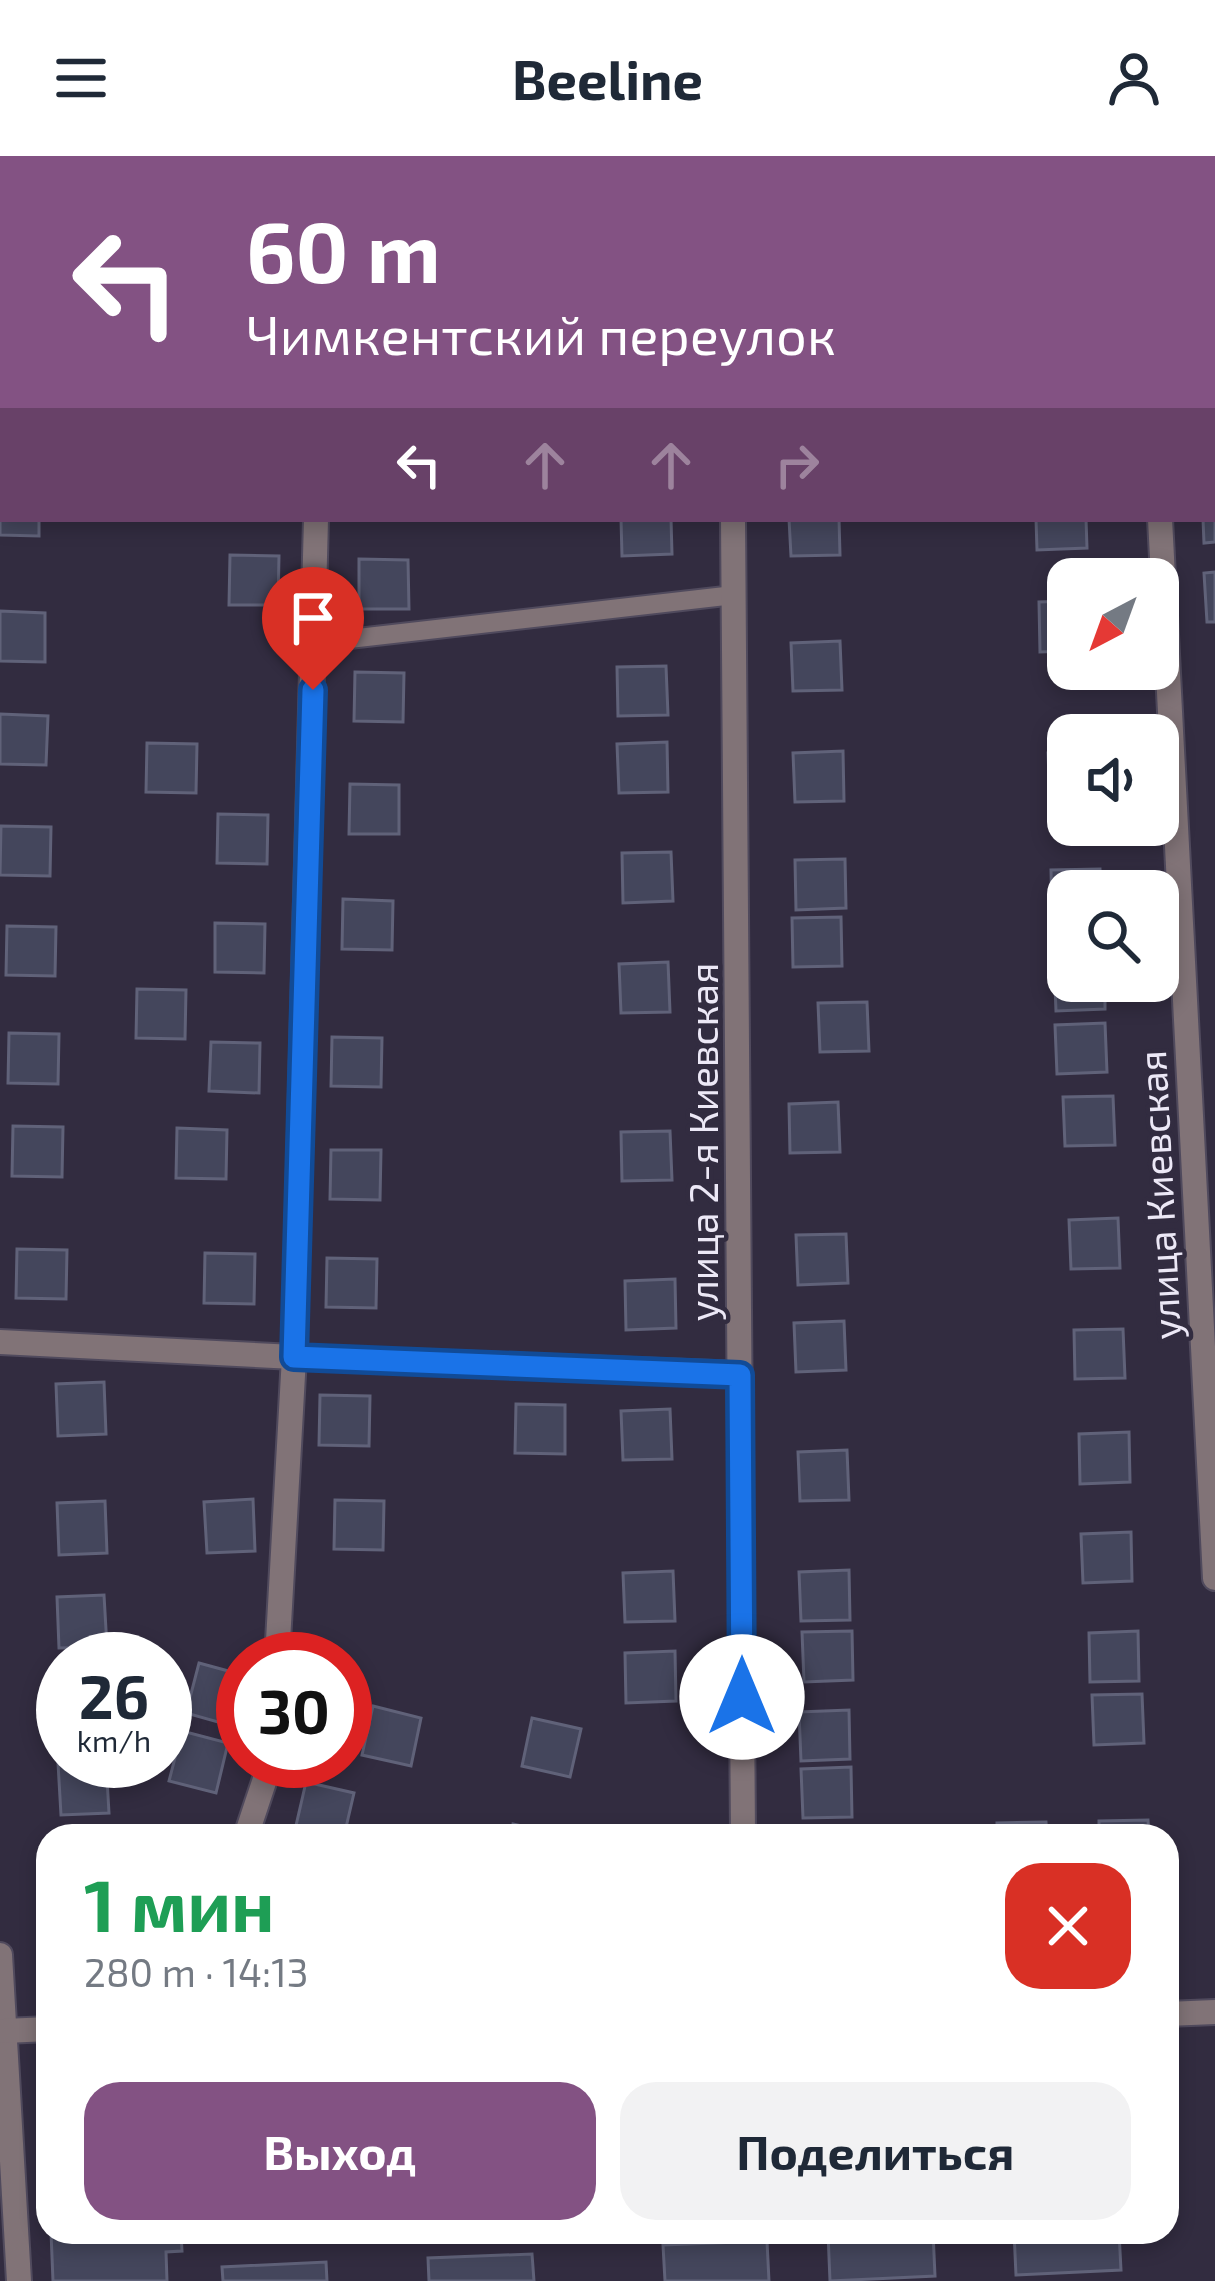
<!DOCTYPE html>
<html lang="ru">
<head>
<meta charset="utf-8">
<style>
	body { margin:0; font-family:"Exo 2",sans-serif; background:#f2f2f3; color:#1f2937; height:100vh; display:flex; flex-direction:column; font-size:45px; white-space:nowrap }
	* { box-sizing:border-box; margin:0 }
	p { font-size:39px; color:#747a83 }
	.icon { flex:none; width:66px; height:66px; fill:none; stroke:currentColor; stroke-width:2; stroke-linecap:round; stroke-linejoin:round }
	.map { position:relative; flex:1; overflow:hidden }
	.side { position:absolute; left:36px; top:1668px; width:1143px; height:420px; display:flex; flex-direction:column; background:#fff; border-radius:36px; box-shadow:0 6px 18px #0003 }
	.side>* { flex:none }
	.guide { position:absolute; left:0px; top:0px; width:1215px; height:366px; box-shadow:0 6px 18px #0003; background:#835283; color:#fff; overflow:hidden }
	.needle { width:78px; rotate:221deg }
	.tools { position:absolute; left:1047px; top:402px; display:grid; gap:24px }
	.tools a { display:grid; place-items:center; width:132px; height:132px; border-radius:24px; background:#fff; box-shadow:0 6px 18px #0003; font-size:60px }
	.speed { position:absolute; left:36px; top:1476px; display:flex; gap:24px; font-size:60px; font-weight:700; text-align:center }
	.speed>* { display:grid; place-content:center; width:156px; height:156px; border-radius:50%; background:#fff; box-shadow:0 6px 18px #0003; line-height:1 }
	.speed small { font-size:30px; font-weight:400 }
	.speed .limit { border:18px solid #d22; background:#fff; color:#111 }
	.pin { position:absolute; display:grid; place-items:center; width:102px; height:102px; color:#fff; margin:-123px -51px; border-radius:50% 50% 50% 0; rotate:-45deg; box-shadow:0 0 12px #0007 }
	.pin .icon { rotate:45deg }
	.me { position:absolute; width:132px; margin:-66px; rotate:0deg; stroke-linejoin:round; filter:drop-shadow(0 0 9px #0008) }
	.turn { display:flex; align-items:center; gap:42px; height:252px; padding:0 48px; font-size:54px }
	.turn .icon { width:156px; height:156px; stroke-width:2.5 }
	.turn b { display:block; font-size:84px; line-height:102px }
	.lanes { display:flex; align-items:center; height:114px; padding:0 48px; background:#0003; justify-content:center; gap:60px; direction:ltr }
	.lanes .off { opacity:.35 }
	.round { display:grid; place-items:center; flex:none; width:126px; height:126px; border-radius:36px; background:#f2f2f3 }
	.summary { display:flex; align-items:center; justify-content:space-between; height:204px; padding:0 48px }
	h1 { font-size:72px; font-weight:700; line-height:90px; color:#1e9e55 }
	.cta { display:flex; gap:24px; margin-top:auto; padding:24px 48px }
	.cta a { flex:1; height:138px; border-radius:36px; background:#835283; color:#fff; font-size:48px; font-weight:700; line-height:138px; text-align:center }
	.cta a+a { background:#f2f2f3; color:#1f2937 }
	header { display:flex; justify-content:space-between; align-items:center; height:156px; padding:0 48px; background:#fff; font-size:54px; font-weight:700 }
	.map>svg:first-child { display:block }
	.building { fill:#44465c; stroke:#606279; stroke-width:3 }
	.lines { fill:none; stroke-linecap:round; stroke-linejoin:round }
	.service-casing { stroke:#504a5d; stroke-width:22 }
	.minor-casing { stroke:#504a5d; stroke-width:28 }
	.service { stroke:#817377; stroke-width:18 }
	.minor { stroke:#817377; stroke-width:24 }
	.route-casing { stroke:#114b97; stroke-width:30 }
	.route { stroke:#1a73e8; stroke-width:21 }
	.labels { text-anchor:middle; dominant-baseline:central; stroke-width:9; stroke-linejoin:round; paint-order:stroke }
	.street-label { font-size:39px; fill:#ece8f6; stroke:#322c40 }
</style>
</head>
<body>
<header><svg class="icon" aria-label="menu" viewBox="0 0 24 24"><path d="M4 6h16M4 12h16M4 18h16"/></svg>Beeline<svg class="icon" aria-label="person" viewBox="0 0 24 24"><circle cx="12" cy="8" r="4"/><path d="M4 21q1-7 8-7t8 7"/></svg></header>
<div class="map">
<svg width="1215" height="2125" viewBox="0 0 1215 2125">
	<rect width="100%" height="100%" fill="#322c40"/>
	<!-- building -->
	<g class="building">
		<rect x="4" y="0" width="49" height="3"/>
		<rect x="228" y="0" width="50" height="3"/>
		<rect x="790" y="0" width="49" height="3"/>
		<rect x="1017" y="0" width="49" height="3"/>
		<rect x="0" y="130" width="3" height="50"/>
		<rect x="0" y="244" width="3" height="50"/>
		<polygon points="0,330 3,330 3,363 39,363 39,380 0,379"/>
		<polygon points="1212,336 1215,336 1215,386 1204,387 1203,363 1212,363"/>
		<polygon points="621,363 671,363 672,398 622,400"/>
		<polygon points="789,363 839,363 840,399 791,400"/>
		<polygon points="1036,363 1086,363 1087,392 1037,394"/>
		<polygon points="230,399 279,400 278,449 229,449"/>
		<polygon points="359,403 408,404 409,453 359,453"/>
		<polygon points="1215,416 1215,466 1207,466 1204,417"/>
		<polygon points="1068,445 1068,495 1040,496 1039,446"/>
		<polygon points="0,455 45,457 45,506 0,505"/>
		<polygon points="840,485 842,534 793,535 791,487"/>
		<polygon points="666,510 668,559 618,560 617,511"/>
		<polygon points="355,516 404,517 403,566 354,565"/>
		<polygon points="0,558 48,560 46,609 0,608"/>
		<polygon points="667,586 668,636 619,637 617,588"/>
		<polygon points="147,587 197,588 196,637 146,636"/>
		<polygon points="843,595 844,645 795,646 793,597"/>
		<polygon points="1068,596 1068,646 1050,646 1048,597"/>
		<polygon points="350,628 399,629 399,678 349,678"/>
		<polygon points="218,658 268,659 267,708 217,707"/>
		<polygon points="1,670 51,671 50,720 0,719"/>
		<polygon points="671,696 673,745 623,747 622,697"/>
		<polygon points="845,703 846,752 796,754 795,704"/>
		<polygon points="1100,713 1101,735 1068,735 1068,763 1052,764 1051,714"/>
		<polygon points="343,743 393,745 392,794 342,793"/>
		<polygon points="841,761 842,810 793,811 792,762"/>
		<polygon points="215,767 265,768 264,817 215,816"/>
		<polygon points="7,770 56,771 55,820 6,819"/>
		<polygon points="1068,805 1068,825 1105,825 1105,853 1056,855 1054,806"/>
		<polygon points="668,806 670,856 621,857 619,808"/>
		<polygon points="137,833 186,834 185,883 136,882"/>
		<polygon points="867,846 869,895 820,896 818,847"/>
		<polygon points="1105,867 1107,916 1057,918 1055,869"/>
		<polygon points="9,877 59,878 58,928 8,927"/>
		<polygon points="332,881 382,882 381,931 331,930"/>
		<polygon points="211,886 260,887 259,937 209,935"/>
		<polygon points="1113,940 1115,989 1065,990 1063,941"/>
		<polygon points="838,946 840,996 790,997 789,948"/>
		<polygon points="13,970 63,971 62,1021 12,1020"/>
		<polygon points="177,972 227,974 226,1023 176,1022"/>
		<polygon points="670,975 672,1024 622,1025 621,976"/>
		<polygon points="331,994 381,994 380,1044 330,1043"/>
		<polygon points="1118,1062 1120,1112 1071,1113 1069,1064"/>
		<polygon points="846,1078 848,1127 798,1129 796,1079"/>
		<polygon points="17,1093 67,1094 66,1143 16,1142"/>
		<polygon points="205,1097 255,1098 254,1148 204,1147"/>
		<polygon points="327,1102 377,1103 376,1152 326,1151"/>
		<polygon points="675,1123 676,1172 626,1174 625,1125"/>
		<polygon points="844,1165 846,1214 796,1216 794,1167"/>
		<polygon points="1123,1173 1125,1222 1075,1223 1074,1174"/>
		<polygon points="104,1226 106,1278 58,1280 56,1228"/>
		<polygon points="320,1239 370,1240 369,1290 319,1289"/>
		<polygon points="516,1248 565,1249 565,1298 515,1297"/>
		<polygon points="670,1253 672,1303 623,1304 621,1255"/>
		<polygon points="1129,1276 1130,1326 1080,1328 1079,1278"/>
		<polygon points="847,1294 849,1344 800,1345 798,1296"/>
		<polygon points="253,1343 255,1395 207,1397 204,1346"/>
		<polygon points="335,1344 384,1345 383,1394 334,1393"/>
		<polygon points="105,1345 107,1397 59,1399 57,1347"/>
		<polygon points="1131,1376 1132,1425 1083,1427 1081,1378"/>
		<polygon points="849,1414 850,1464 801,1465 799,1416"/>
		<polygon points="673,1415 675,1465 625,1466 623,1417"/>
		<polygon points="104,1439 107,1491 59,1492 57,1441"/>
		<polygon points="852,1475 853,1524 804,1526 802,1476"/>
		<polygon points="1138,1475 1139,1525 1090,1526 1089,1477"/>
		<polygon points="675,1495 676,1545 626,1547 625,1497"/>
		<polygon points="199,1507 243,1519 243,1529 232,1570 186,1557"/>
		<polygon points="1142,1538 1144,1587 1094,1589 1092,1539"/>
		<polygon points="373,1550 421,1562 411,1610 362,1599"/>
		<polygon points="849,1554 850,1603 801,1605 799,1556"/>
		<polygon points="532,1562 581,1573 570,1621 522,1610"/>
		<polygon points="182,1575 228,1587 216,1637 169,1625"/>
		<polygon points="106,1605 109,1657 61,1659 58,1607"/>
		<polygon points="851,1611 852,1661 803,1662 801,1613"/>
		<polygon points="306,1626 354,1637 344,1680 320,1680 295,1674"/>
		<polygon points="1148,1664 1149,1680 1099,1680 1099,1665"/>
		<polygon points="1046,1666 1047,1680 997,1680 997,1667"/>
		<polygon points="513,1668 561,1679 561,1680 511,1680"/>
		<polygon points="51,2076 181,2076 182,2095 166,2096 167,2125 53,2125"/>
		<polygon points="933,2076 935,2120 830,2125 828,2077"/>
		<polygon points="1014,2076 1119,2076 1121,2114 1016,2119"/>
		<polygon points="767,2085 769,2125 665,2125 663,2089"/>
		<polygon points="532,2098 534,2125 429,2125 428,2102"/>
		<polygon points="326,2106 327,2125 223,2125 222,2111"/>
	</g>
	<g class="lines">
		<!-- service casing -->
		<g class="service-casing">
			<polyline id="service" points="314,487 734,439"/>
		</g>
		<!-- minor casing -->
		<g class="minor-casing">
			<g id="minor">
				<polyline points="731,0 731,3"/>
				<polyline points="1127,0 1127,3"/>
				<polyline points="320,3 320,0"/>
				<polyline points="733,363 743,1680"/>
				<polyline points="1160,363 1215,1422"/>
				<polyline points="0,1186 294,1201 740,1218"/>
				<polyline points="277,1503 294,1201 316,363"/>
				<polyline points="246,1680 271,1605"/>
				<polyline points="0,1799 19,2125"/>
				<polyline points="1167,1858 1215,1856"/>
				<polyline points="5,1875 48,1873"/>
			</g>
		</g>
		<!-- service -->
		<use href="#service" class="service"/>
		<!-- minor -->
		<use href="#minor" class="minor"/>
	</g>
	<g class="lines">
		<!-- route casing -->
		<g class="route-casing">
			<polyline id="route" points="313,534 294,1201 740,1219 742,1541"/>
		</g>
		<!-- route -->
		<use href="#route" class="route"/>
	</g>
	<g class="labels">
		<!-- street labels -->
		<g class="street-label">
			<text transform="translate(702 986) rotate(-90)">улица 2-я Киевская</text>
			<text transform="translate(1158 1039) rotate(-93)">улица Киевская</text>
		</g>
	</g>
</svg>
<div class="tools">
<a><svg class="needle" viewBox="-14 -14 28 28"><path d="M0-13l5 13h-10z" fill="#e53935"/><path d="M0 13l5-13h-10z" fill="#747a83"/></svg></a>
<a><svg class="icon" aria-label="sound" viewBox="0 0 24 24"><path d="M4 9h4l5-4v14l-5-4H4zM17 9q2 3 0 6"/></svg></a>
<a><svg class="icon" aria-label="search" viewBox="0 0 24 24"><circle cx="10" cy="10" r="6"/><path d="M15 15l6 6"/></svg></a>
</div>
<div class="speed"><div>26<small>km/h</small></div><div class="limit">30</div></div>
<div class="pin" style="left:313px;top:534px;background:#d93025"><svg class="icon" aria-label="arrive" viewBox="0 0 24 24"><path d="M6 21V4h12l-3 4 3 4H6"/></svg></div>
<svg class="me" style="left:742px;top:1541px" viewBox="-20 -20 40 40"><circle r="19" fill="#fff"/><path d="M0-13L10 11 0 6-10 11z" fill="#1a73e8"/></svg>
<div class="guide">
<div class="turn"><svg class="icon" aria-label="left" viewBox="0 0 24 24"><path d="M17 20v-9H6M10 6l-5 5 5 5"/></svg><div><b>60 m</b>Чимкентский переулок</div></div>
<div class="lanes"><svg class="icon" aria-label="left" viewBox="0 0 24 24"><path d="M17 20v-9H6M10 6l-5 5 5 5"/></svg><svg class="icon off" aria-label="ahead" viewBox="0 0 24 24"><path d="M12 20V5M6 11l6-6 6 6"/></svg><svg class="icon off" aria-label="ahead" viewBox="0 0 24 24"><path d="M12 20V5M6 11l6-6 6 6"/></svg><svg class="icon off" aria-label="right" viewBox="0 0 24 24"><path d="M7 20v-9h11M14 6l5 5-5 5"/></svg></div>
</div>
<section class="side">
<div class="summary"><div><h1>1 мин</h1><p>280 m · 14:13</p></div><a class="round" style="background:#d93025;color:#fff"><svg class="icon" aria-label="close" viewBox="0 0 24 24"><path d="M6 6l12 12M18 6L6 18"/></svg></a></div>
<div class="cta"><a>Выход</a><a>Поделиться</a></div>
</section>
</div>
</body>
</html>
